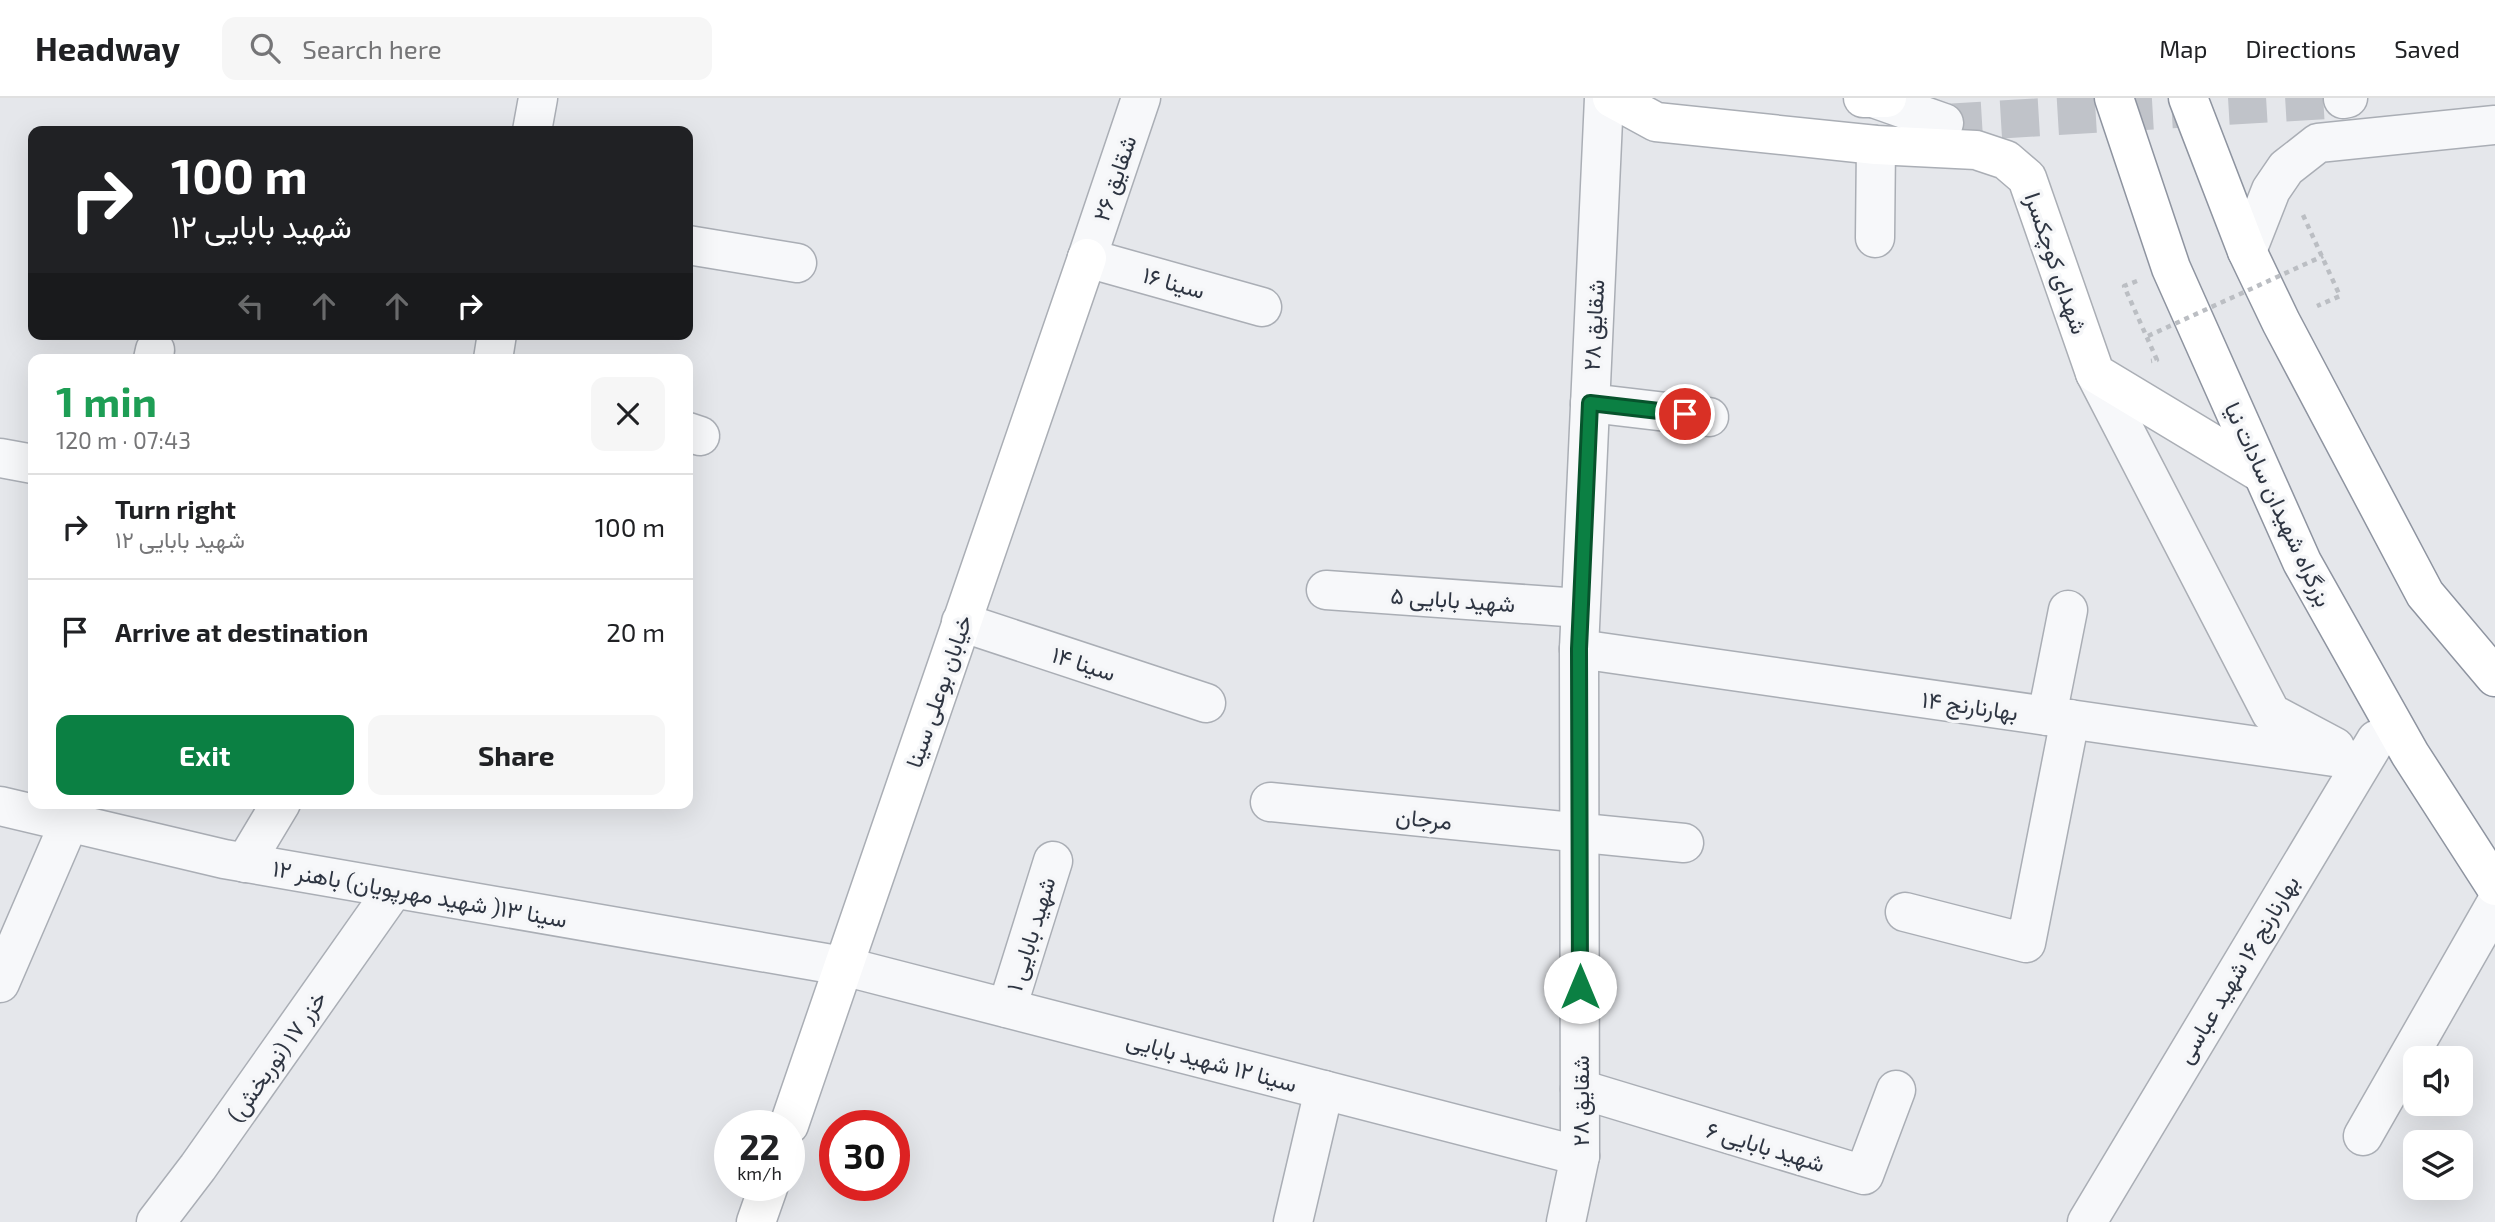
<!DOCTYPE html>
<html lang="en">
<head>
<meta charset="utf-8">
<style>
	body { margin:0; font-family:"Exo 2",Vazirmatn,sans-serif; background:#f6f6f6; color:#202124; height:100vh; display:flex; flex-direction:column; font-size:26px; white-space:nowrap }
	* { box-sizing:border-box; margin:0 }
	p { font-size:23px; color:#757577 }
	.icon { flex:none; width:38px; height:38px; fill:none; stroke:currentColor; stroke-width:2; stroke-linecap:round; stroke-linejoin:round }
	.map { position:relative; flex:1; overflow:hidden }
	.details { position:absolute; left:28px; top:256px; width:665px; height:455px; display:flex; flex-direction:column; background:#fff; border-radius:14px; box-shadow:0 7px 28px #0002 }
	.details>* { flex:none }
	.hud { position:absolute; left:28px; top:28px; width:665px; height:214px; border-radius:14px; box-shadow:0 7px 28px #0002; background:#202124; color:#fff; overflow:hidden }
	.buttons { position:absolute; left:2403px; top:948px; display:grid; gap:14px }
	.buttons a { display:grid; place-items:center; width:70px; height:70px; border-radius:14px; background:#fff; box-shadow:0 7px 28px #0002; font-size:35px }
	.speed { position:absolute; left:714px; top:1012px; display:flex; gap:14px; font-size:35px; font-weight:700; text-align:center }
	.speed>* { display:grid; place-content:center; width:91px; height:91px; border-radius:50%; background:#fff; box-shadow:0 7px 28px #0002; line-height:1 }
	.speed small { font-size:18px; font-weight:400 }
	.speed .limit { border:10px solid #d22; background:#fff; color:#111 }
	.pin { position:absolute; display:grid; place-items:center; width:60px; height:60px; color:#fff; margin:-30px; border:4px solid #fff; border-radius:50%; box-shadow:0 2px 7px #0007 }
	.me { position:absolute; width:77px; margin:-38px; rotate:0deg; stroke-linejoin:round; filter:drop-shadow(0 0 5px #0008) }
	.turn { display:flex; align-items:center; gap:24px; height:147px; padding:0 28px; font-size:32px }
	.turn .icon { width:91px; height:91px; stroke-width:2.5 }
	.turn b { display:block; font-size:49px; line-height:60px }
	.lanes { display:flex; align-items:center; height:66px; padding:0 28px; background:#0003; justify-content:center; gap:35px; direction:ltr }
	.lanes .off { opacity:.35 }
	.round { display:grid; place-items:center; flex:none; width:74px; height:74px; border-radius:14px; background:#f6f6f6 }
	.headline { display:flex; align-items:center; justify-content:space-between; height:119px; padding:0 28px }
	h1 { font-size:42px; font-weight:700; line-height:52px; color:#1e9e55 }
	.cta { display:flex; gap:14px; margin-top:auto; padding:14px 28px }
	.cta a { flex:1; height:80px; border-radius:14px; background:#0b8043; color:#fff; font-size:28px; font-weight:700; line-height:80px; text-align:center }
	.cta a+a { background:#f6f6f6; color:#202124 }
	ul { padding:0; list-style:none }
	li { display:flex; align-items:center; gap:21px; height:105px; padding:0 28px; border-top:2px solid #e0e0e0 }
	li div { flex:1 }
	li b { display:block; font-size:26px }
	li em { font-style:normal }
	header { display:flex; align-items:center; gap:42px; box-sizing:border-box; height:98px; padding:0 35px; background:#fff; border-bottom:2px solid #e0e0e0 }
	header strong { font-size:33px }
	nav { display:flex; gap:38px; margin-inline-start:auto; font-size:24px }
	.search { width:490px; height:63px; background:#f6f6f6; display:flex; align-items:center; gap:18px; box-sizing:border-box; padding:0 24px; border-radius:14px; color:#757577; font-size:26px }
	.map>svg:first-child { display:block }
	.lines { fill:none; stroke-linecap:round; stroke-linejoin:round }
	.tertiary-tunnel { stroke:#c0c3c9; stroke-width:38; stroke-dasharray:38 19; stroke-linecap:butt }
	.minor-casing { stroke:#aaaeb5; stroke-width:41 }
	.tertiary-casing { stroke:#aaaeb5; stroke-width:41 }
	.secondary-casing { stroke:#aaaeb5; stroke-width:41 }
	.trunk-casing { stroke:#8e94a0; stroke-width:41 }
	.path { stroke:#bbbec3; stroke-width:4.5; stroke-dasharray:5 5; stroke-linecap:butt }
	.minor { stroke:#f7f8fa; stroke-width:38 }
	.tertiary { stroke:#f7f8fa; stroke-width:38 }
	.secondary { stroke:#fff; stroke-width:38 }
	.trunk { stroke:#fff; stroke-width:38 }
	.path-bridge { stroke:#bbbec3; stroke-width:4.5; stroke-dasharray:5 5; stroke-linecap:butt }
	.route-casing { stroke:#07532c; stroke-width:18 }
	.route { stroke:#0b8043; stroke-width:12 }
	.labels { text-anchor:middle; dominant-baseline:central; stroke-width:7; stroke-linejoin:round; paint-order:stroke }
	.street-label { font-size:23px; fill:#2e3542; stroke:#f5f6f8 }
</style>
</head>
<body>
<header>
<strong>Headway</strong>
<div class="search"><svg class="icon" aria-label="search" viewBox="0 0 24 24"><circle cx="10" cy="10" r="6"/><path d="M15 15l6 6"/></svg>Search here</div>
<nav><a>Map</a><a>Directions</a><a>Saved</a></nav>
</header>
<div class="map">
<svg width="2495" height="1124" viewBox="0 0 2495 1124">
	<rect width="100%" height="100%" fill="#e5e7eb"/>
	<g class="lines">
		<!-- tertiary-tunnel -->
		<polyline class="tertiary-tunnel" points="1944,25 2343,1"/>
		<!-- minor casing -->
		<g class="minor-casing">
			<g id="minor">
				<polyline points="532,33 538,0"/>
				<polyline points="1875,140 1876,47"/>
				<polyline points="688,147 797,165"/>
				<polyline points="1087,160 1262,209"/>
				<polyline points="153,261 155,252"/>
				<polyline points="493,261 497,236"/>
				<polyline points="2095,275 2271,615 2335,649"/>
				<polyline points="1590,305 1709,319"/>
				<polyline points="688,334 700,338"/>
				<polyline points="0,360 33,366"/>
				<polyline points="1326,492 1580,510"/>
				<polyline points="961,524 1206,605"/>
				<polyline points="1579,551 2362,663"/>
				<polyline points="2047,618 2068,512"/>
				<polyline points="1270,704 1684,745"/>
				<polyline points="0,708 224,761 843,868 1580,1058"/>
				<polyline points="245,765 281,705"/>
				<polyline points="1905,814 2026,845 2070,621"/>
				<polyline points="0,885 69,725"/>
				<polyline points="1007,910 1053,763"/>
				<polyline points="1580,991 1864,1077 1896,992"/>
				<polyline points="2363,1038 2495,807"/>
				<polyline points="156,1124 198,1069 394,791"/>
				<polyline points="1293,1124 1324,992"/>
				<polyline points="1566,1124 1580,1058 1579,551 1604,0"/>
				<polyline points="2087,1124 2376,642"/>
			</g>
		</g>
		<!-- tertiary casing -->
		<g class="tertiary-casing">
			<g id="tertiary">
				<polyline points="1876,1 1944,25"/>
				<polyline points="2343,1 2348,0"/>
				<polyline points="2247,153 2271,92 2286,70 2318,45 2495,27"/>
				<polyline points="1087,160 1141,0"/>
			</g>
		</g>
		<!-- secondary casing -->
		<g class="secondary-casing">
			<g id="secondary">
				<polyline points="1612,0 1656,24 1876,47 1976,52 2006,62 2027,80 2095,275 2261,375"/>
				<polyline points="1863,0 1887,0"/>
				<polyline points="789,1027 1087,160"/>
				<polyline points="756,1124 769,1087"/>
			</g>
		</g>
		<!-- trunk casing -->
		<g class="trunk-casing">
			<g id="trunk">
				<polyline points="2114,0 2171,170 2302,464 2410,656 2495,788"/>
				<polyline points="2188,0 2247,153 2281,224 2425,496 2495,579"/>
			</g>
		</g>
		<!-- path -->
		<g class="path">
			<polyline points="2303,117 2340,198 2317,208"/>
			<polyline points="2137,183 2124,188 2157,262 2151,263"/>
		</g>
		<!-- minor -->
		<use href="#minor" class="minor"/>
		<!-- tertiary -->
		<use href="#tertiary" class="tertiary"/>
		<!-- secondary -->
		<use href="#secondary" class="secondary"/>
		<!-- trunk -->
		<use href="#trunk" class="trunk"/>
		<!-- path-bridge -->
		<polyline class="path-bridge" points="2148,238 2323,158"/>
	</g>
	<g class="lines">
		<!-- route casing -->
		<g class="route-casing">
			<polyline id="route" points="1580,889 1579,551 1590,305 1685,316"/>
		</g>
		<!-- route -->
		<use href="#route" class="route"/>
	</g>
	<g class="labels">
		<!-- street labels -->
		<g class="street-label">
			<text transform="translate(1114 80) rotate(-71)">شقایق ۲۶</text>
			<text transform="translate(2057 165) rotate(71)">شهدای کوچکسرا</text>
			<text transform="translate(1174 184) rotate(16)">سینا ۱۶</text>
			<text transform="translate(1593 227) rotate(-87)">شقایق ۲۸</text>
			<text transform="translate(2279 406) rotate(65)">بزرگراه شهیدان سادات نیا</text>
			<text transform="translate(1453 501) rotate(4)">شهید بابایی ۵</text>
			<text transform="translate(1084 565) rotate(18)">سینا ۱۴</text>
			<text transform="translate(938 593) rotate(-71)">خیابان بوعلی سینا</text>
			<text transform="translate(1970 607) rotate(8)">بهارنارنج ۱۴</text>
			<text transform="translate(1424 720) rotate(6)">مرجان</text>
			<text transform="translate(420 795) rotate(10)">سینا ۱۳( شهید مهرپویان) باهنر ۱۲</text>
			<text transform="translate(1030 836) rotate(-73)">شهید بابایی ۱</text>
			<text transform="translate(2237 871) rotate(-59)">بهارنارنج ۱۶ شهید عباسی</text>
			<text transform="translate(276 958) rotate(-55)">خزر ۱۷ (نوربخش)</text>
			<text transform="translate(1212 963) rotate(15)">سینا ۱۲ شهید بابایی</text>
			<text transform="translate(1580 1003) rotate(-90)">شقایق ۲۸</text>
			<text transform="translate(1766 1048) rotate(17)">شهید بابایی ۶</text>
		</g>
	</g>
</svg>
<div class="buttons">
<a><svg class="icon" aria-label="sound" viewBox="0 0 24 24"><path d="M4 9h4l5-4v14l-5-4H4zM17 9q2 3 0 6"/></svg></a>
<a><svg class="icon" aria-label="layers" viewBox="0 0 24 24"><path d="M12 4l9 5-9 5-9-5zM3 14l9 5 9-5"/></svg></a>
</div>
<div class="speed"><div>22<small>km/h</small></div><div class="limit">30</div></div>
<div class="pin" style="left:1685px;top:316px;background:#d93025"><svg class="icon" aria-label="arrive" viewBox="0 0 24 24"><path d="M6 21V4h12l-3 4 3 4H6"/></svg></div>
<svg class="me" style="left:1580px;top:889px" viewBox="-20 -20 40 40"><circle r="19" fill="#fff"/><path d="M0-13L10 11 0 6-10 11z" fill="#0b8043"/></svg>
<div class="hud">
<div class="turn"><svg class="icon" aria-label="right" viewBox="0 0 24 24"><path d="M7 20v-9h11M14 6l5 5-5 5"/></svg><div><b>100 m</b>شهید بابایی ۱۲</div></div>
<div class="lanes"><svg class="icon off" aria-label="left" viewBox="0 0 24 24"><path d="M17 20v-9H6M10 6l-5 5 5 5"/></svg><svg class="icon off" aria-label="ahead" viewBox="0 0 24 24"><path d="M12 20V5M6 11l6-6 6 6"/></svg><svg class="icon off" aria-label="ahead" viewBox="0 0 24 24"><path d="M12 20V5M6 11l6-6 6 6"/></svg><svg class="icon" aria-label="right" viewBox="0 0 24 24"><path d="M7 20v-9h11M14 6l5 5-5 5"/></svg></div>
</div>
<section class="details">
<div class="headline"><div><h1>1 min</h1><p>120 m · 07:43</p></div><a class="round"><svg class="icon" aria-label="close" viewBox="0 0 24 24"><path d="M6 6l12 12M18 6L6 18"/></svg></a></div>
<ul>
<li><svg class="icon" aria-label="right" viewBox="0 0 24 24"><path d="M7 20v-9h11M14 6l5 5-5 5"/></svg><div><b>Turn right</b><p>شهید بابایی ۱۲</p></div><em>100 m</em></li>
<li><svg class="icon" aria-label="arrive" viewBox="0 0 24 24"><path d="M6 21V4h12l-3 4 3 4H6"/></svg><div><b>Arrive at destination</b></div><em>20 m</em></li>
</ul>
<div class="cta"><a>Exit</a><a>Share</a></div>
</section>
</div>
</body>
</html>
